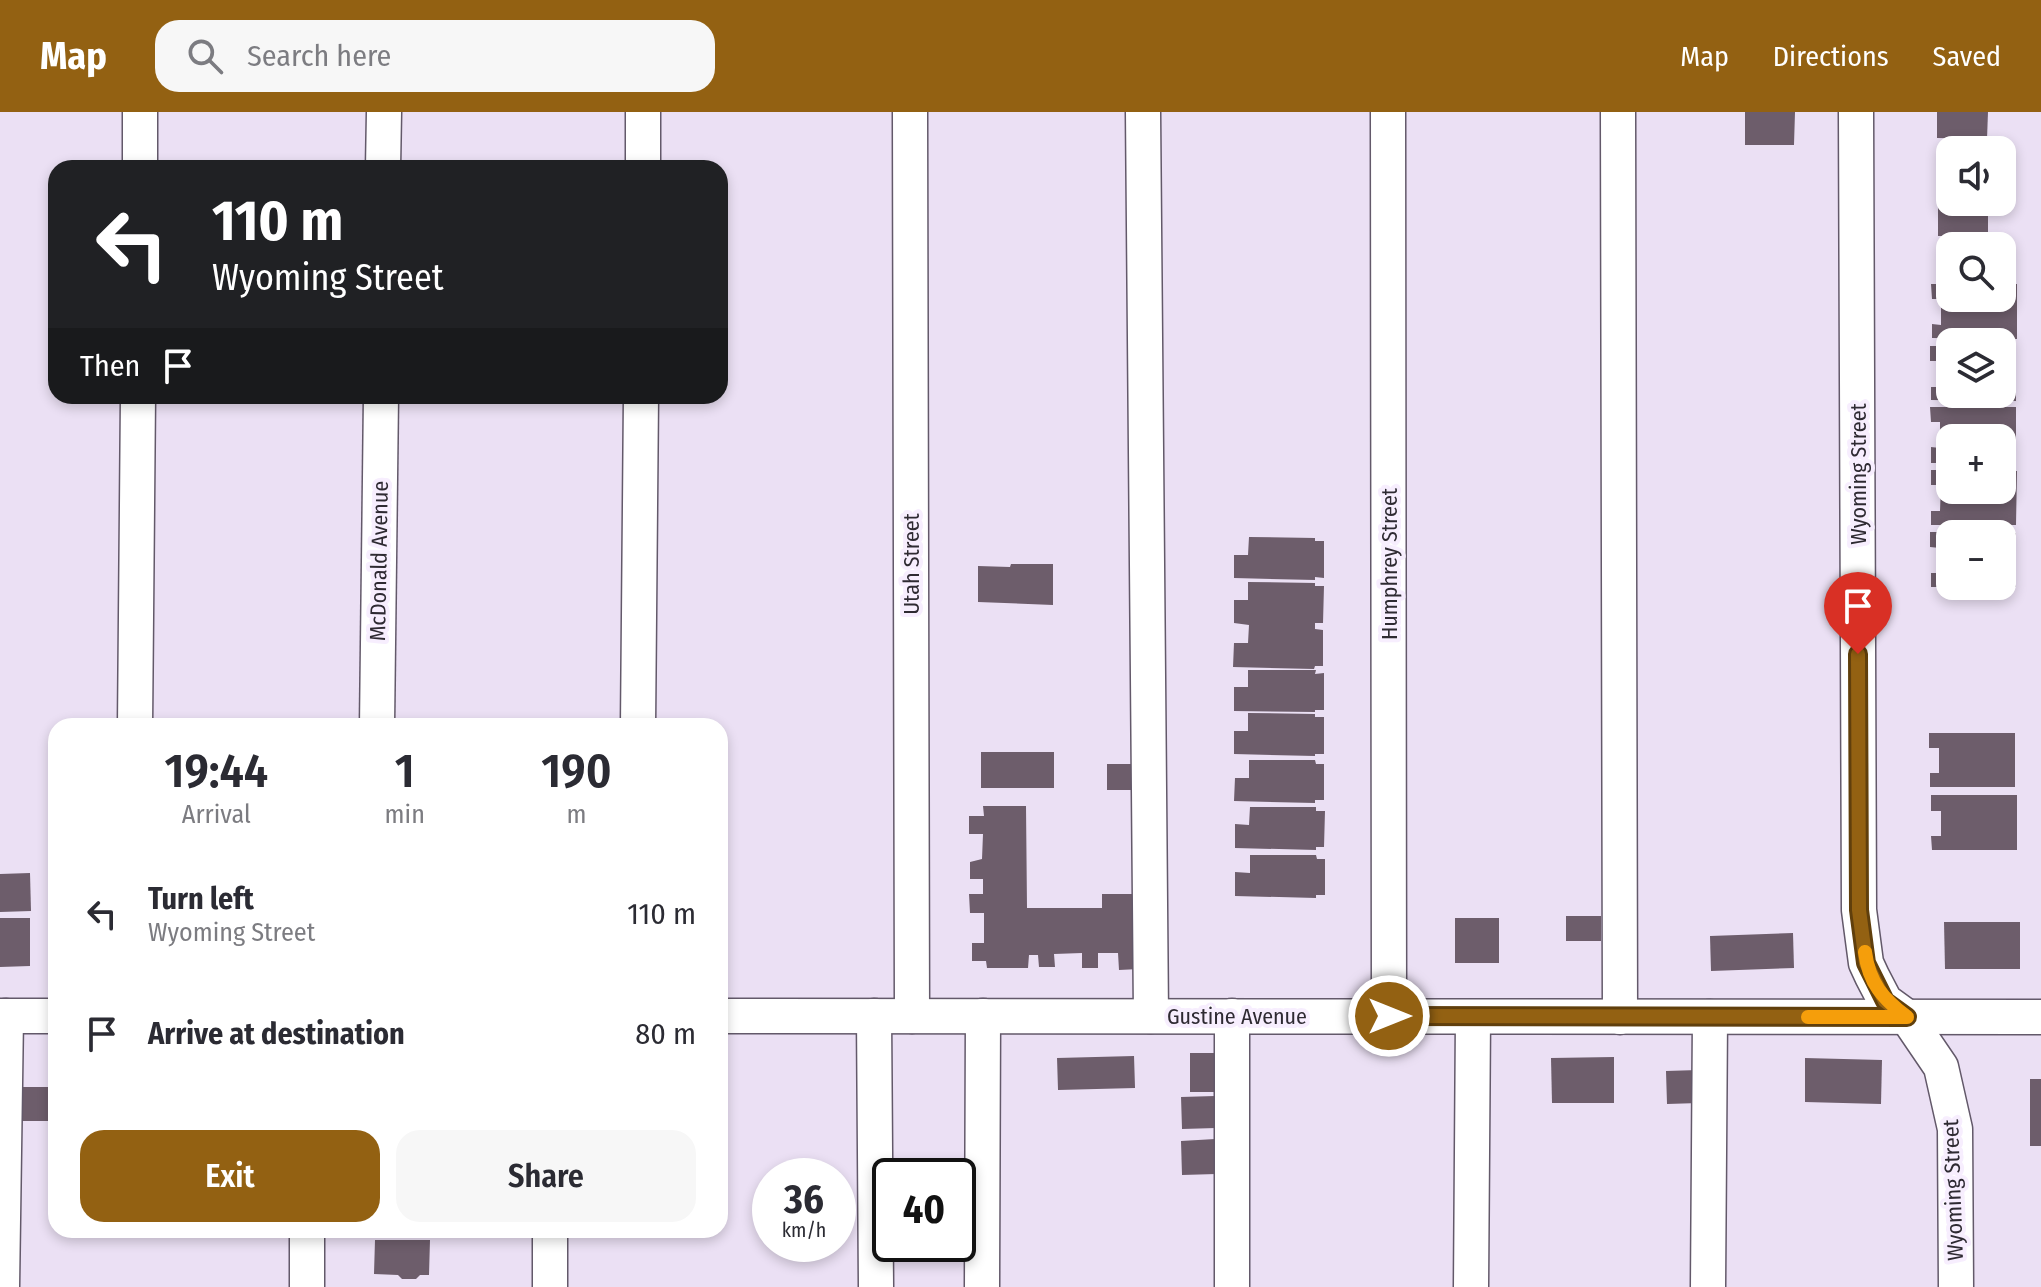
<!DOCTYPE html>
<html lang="en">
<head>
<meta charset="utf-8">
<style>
	body { margin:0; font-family:"Fira Sans Condensed",sans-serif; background:#f7f7f7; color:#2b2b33; height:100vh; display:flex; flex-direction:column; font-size:30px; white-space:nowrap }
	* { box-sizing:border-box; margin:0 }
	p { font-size:26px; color:#7c7c81 }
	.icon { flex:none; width:44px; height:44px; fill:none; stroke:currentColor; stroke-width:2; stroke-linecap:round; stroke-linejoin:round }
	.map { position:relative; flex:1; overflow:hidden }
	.details { position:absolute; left:48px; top:606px; width:680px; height:520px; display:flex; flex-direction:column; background:#fff; border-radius:24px; box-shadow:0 4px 12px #0003 }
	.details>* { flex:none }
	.top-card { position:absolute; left:48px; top:48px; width:680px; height:244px; border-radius:24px; box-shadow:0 4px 12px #0003; background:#202124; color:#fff; overflow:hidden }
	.buttons { position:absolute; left:1936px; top:24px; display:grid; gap:16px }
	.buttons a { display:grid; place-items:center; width:80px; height:80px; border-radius:16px; background:#fff; box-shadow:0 4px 12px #0003; font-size:40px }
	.speed { position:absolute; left:752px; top:1046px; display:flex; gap:16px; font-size:40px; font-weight:700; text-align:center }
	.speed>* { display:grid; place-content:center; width:104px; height:104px; border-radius:50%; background:#fff; box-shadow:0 4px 12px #0003; line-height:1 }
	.speed small { font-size:20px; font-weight:400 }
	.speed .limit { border:4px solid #111; border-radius:12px; background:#fff; color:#111 }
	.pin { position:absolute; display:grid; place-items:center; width:68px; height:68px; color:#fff; margin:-82px -34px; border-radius:50% 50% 50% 0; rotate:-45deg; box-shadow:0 0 8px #0007 }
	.pin .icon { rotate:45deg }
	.me { position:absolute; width:88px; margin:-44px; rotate:90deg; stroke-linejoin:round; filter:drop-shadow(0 0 6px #0008) }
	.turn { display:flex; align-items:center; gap:28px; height:168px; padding:0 32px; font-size:36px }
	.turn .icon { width:104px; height:104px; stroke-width:2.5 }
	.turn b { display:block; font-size:56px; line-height:68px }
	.then { display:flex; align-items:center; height:76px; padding:0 32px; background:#0003; gap:16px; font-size:30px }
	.eta { display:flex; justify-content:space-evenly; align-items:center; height:136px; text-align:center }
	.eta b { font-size:48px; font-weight:600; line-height:56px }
	.cta { display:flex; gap:16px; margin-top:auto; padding:16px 32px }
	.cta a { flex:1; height:92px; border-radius:24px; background:#936112; color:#fff; font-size:32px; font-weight:600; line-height:92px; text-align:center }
	.cta a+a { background:#f7f7f7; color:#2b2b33 }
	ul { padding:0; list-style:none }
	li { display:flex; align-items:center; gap:24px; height:120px; padding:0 32px }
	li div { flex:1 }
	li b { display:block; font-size:30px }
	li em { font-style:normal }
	header { display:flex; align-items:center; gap:48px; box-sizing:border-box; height:112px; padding:0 40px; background:#936112; color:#fff }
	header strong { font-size:38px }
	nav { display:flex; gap:44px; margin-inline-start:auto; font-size:28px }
	.search { width:560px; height:72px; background:#f7f7f7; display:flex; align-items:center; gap:20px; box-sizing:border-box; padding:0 28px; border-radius:24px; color:#7c7c81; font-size:30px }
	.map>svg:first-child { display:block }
	.building { fill:#6d5d6b }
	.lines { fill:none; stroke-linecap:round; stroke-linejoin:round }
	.minor-casing { stroke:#63596a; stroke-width:37 }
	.minor { stroke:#fff; stroke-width:34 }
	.route-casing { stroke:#603f0c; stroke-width:20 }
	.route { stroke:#936112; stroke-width:14 }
	.slow { stroke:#f59e0b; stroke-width:14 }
	.labels { text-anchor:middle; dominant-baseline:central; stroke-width:8; stroke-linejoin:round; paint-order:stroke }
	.street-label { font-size:22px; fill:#2e2a32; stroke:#f7eefe }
</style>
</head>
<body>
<header>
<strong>Map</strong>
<div class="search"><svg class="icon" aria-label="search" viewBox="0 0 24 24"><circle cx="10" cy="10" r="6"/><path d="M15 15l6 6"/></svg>Search here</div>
<nav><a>Map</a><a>Directions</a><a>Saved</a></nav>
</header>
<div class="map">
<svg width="2041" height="1175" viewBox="0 0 2041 1175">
	<rect width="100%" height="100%" fill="#ebe0f4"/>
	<!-- building -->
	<g class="building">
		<polygon points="1745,0 1795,0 1794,33 1745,33"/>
		<polygon points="1937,0 1988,0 1987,27 1937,26"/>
		<rect x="1937" y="36" width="13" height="40"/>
		<polygon points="1938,84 1950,84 1950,90 1988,90 1988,124 1938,124"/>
		<polygon points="1931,172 1950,172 1950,186 2002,186 2002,172 2017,172 2017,227 1932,226 1932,212 1941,213 1941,187 1932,187"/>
		<polygon points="1930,234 1950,234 1950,282 2002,282 2002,234 2016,234 2016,289 1931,288 1931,275 1940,275 1940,249 1930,249"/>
		<polygon points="1930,295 2016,295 2016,352 2002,352 2002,326 1950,326 1950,351 1931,351 1931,335 1940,336 1940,310 1931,310"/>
		<polygon points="1931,358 1950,358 1950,378 2002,378 2002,359 2017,359 2016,413 1931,413 1931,399 1940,399 1941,373 1931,373"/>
		<polygon points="1930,420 1950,420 1950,475 1931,475 1931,461 1940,461 1940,436 1930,435"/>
		<rect x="2002" y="421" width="14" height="54"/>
		<polygon points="1249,425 1315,426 1315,429 1324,429 1324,466 1315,465 1315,468 1234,466 1234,443 1248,443"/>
		<polygon points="1011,452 1053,452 1053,493 978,490 978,454 1010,455"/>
		<polygon points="1248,470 1315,471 1315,474 1324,474 1323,511 1315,511 1315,517 1323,518 1323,554 1315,554 1314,557 1233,555 1234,531 1248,531 1249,513 1234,511 1234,488 1248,488"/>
		<polygon points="1248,558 1316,558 1315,562 1324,561 1324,598 1315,598 1315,600 1234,599 1234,575 1248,575"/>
		<polygon points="1248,601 1315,602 1315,605 1324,605 1324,642 1315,642 1315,644 1234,642 1234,619 1248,619"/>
		<polygon points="1929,621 2015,621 2015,675 1930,675 1930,661 1939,661 1939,636 1929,636"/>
		<rect x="981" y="640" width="73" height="36"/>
		<polygon points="1249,648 1315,648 1316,652 1324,652 1324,688 1315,688 1315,691 1234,689 1235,666 1249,666"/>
		<rect x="1107" y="652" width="27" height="26"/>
		<polygon points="1931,683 2017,683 2017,738 1932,738 1931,724 1941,724 1941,699 1931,699"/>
		<polygon points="983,694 1026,694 1027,796 1102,796 1102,782 1138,782 1139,857 1119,858 1118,841 1098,841 1098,856 1082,856 1082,841 1054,842 1055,855 1039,855 1038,843 1029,843 1028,856 987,856 986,849 972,849 972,831 984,831 984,801 970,801 969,782 983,782 983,767 970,767 970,750 982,747 983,722 969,722 969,704 984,704"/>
		<polygon points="1250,695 1316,695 1316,699 1325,699 1324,735 1316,735 1316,738 1235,736 1235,712 1249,713"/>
		<polygon points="1250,743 1316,743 1317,747 1325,747 1325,783 1316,783 1316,786 1235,784 1235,760 1250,761"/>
		<polygon points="30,761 31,799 0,800 0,762"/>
		<rect x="1566" y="804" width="35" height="25"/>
		<polygon points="0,806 30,806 30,854 0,855"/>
		<rect x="1455" y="806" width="44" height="45"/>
		<polygon points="1944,810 2020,810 2020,857 1945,857"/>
		<polygon points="1793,821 1794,856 1711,859 1710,824"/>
		<rect x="1190" y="941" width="32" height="39"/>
		<polygon points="1134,944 1135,976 1058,978 1057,946"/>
		<polygon points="1614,945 1614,991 1552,991 1551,946"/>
		<polygon points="1805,946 1882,948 1881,992 1805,990"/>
		<polygon points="1698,958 1699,991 1667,992 1666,959"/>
		<rect x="2030" y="967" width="11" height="67"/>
		<polygon points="16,975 51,975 52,1009 17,1009"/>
		<polygon points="1215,984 1216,1016 1182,1017 1181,985"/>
		<polygon points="1215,1027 1216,1062 1182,1063 1181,1029"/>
		<polygon points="421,1118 447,1118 447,1123 425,1123"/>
		<polygon points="375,1128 430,1128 429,1163 420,1163 416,1167 402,1167 398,1163 374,1162"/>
	</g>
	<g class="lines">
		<!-- minor casing -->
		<g class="minor-casing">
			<g id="minor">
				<polyline points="910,0 912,904"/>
				<polyline points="1143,0 1151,904"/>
				<polyline points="1388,0 1389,904"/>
				<polyline points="1618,0 1620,905"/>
				<polyline points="1856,0 1859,798 1866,851 1872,864 1885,889 1907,905 1941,955 1955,1017 1956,1175"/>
				<polyline points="140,56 140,0"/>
				<polyline points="383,56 384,0"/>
				<polyline points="643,56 643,0"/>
				<polyline points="135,614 138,284"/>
				<polyline points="377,614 381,284"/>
				<polyline points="638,614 641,284"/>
				<polyline points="0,904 56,904"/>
				<polyline points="720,904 2041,905"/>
				<polyline points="874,904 876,1175"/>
				<polyline points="1232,904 1232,1175"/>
				<polyline points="550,1118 550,1175"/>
				<polyline points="2,1175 6,904"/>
				<polyline points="307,1175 307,1118"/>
				<polyline points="982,1175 983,904"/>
				<polyline points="1471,1175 1473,905"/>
				<polyline points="1708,1175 1710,905"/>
			</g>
		</g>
		<!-- minor -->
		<use href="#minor" class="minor"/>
	</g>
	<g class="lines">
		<!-- route casing -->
		<g class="route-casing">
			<polyline id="route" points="1389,904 1907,905 1885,889 1866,851 1859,798 1858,542"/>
		</g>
		<!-- route -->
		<use href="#route" class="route"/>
		<!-- slow -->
		<path class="slow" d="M1808,905H1907C1883,887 1869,871 1865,840"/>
	</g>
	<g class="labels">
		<!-- street labels -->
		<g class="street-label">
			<text transform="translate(1858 362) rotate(-90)">Wyoming Street</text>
			<text transform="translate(379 449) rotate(-89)">McDonald Avenue</text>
			<text transform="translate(911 452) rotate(-90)">Utah Street</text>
			<text transform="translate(1389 452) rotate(-90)">Humphrey Street</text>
			<text x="1237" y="904">Gustine Avenue</text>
			<text transform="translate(1953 1078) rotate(-92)">Wyoming Street</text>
		</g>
	</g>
</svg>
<div class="buttons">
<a><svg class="icon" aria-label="sound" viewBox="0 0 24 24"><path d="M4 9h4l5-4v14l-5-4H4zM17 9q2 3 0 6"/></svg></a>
<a><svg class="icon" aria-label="search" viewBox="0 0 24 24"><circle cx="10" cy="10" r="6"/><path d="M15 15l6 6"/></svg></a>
<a><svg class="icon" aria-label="layers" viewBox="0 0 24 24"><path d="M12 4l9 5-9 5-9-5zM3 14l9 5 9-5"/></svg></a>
<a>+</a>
<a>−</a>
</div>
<div class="speed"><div>36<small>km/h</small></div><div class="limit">40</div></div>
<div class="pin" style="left:1858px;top:542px;background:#d93025"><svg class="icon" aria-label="arrive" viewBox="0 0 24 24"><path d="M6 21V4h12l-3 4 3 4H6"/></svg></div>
<svg class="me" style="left:1389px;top:904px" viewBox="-20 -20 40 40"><circle r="17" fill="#936112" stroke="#fff" stroke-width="3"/><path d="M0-11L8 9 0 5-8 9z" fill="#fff"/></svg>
<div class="top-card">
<div class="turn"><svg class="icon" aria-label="left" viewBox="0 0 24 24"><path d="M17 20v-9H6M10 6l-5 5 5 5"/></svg><div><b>110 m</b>Wyoming Street</div></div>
<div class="then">Then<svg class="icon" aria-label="arrive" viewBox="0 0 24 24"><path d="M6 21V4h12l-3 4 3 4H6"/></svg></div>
</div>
<section class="details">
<div class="eta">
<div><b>19:44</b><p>Arrival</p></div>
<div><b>1</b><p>min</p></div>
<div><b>190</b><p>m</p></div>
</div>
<ul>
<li><svg class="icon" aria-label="left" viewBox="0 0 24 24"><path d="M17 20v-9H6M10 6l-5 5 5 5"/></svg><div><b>Turn left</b><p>Wyoming Street</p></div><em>110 m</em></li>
<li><svg class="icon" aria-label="arrive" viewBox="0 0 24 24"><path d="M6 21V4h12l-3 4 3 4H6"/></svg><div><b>Arrive at destination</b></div><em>80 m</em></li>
</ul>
<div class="cta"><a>Exit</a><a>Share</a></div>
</section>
</div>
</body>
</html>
